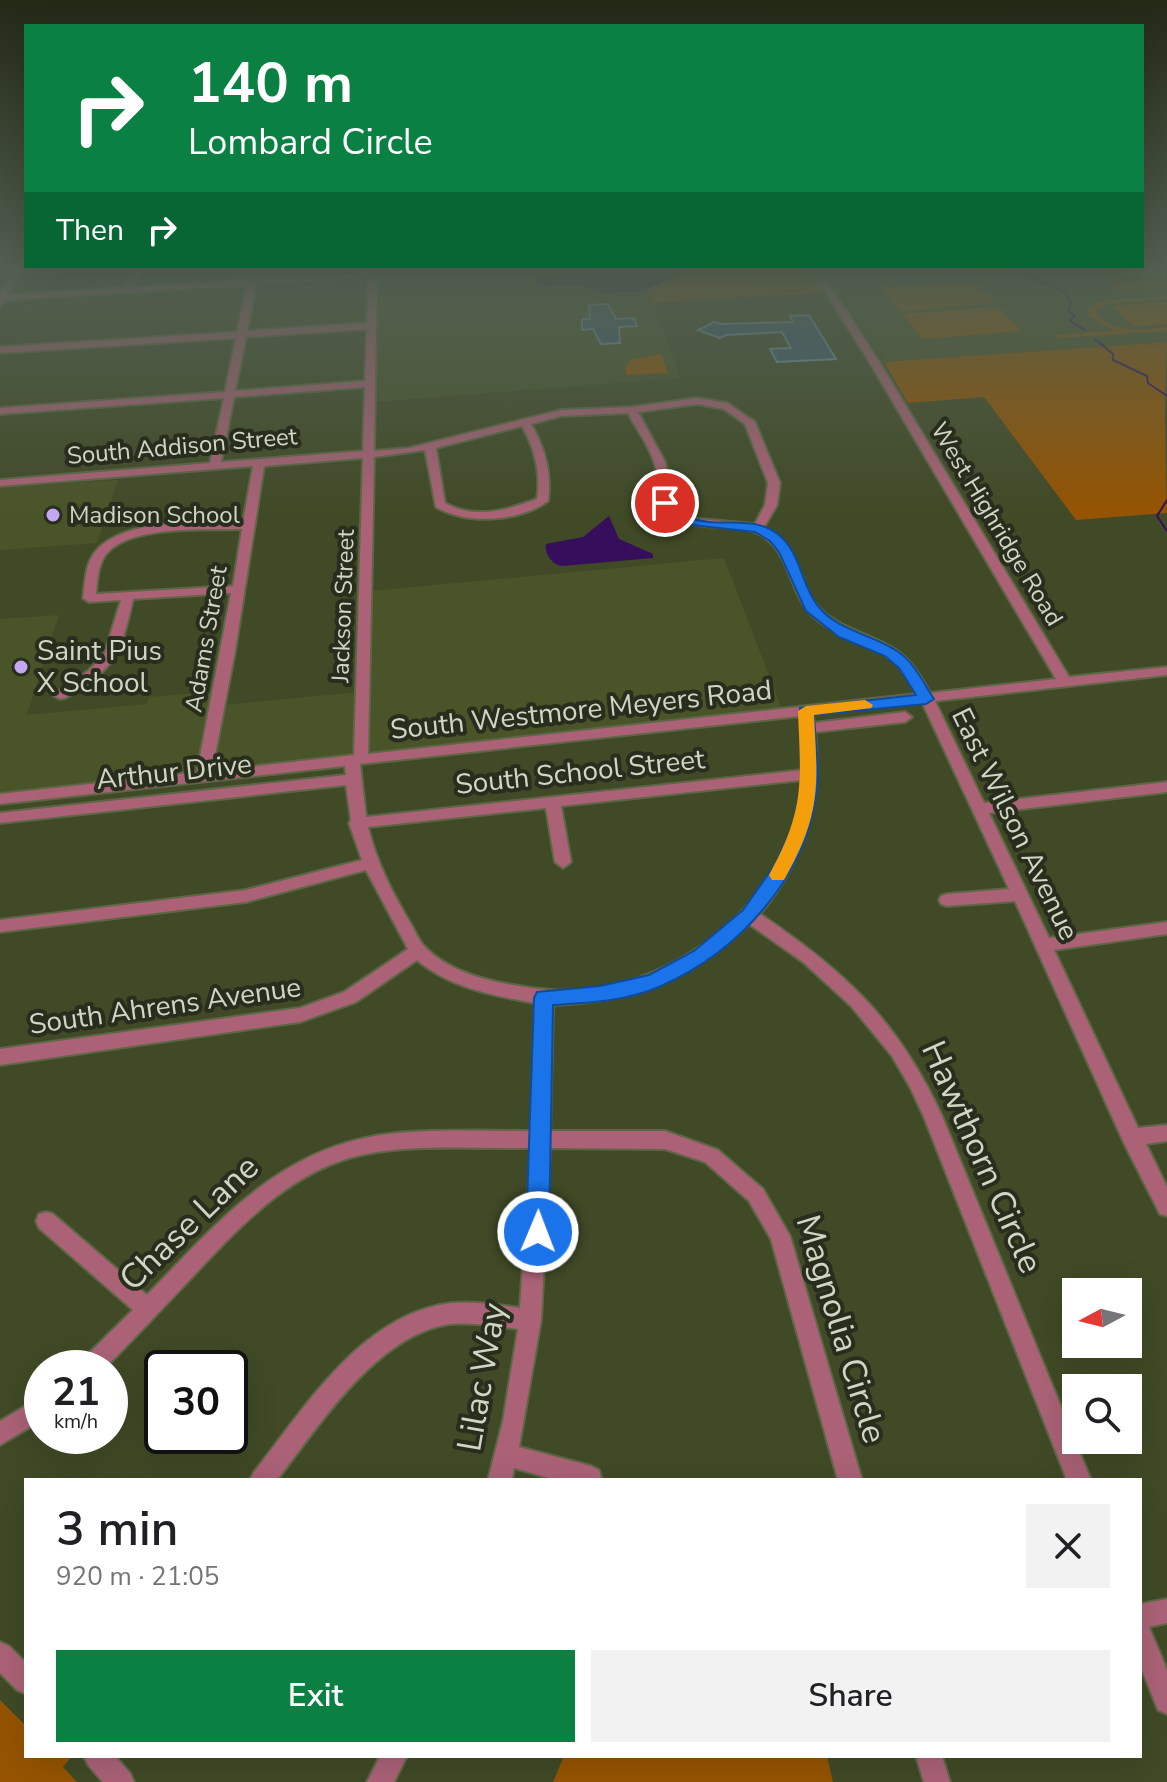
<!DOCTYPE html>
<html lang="en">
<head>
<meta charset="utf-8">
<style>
	body { margin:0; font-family:"Nunito Sans",sans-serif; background:#f2f2f2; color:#202124; height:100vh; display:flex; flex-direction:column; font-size:30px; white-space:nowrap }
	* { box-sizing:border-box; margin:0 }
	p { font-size:26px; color:#757577 }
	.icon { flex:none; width:44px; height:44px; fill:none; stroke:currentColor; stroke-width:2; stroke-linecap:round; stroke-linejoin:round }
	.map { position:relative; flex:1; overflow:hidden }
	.details { position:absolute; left:24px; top:1478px; width:1118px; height:280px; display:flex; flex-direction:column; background:#fff; border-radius:0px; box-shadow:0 8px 32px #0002 }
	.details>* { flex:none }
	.banner { position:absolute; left:24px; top:24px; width:1120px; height:244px; border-radius:0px; box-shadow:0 8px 32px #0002; background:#0b8043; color:#fff; overflow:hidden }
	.needle { width:52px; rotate:263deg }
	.tools { position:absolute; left:1062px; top:1278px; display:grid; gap:16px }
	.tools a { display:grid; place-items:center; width:80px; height:80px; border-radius:0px; background:#fff; box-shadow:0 8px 32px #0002; font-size:40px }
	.speed { position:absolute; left:24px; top:1350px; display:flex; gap:16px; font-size:40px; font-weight:700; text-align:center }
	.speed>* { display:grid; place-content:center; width:104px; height:104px; border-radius:50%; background:#fff; box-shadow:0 8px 32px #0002; line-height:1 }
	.speed small { font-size:20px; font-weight:400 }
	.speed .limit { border:4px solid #111; border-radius:12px; background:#fff; color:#111 }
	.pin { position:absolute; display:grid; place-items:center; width:68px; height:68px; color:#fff; margin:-34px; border:4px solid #fff; border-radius:50%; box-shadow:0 2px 8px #0007 }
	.me { position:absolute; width:88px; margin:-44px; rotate:1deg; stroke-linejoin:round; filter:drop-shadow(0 0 6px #0008) }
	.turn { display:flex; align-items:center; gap:28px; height:168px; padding:0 32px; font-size:36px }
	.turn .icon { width:104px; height:104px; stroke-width:2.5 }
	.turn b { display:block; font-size:56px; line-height:68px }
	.then { display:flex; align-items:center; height:76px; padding:0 32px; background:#0003; gap:16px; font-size:30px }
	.round { display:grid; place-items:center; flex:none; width:84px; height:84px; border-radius:0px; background:#f2f2f2 }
	.overview { display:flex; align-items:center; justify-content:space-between; height:136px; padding:0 32px }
	h1 { font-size:48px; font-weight:600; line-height:60px }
	.primary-button { display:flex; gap:16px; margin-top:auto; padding:16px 32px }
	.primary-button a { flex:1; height:92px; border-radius:0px; background:#0b8043; color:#fff; font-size:32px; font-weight:600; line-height:92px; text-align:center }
	.primary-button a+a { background:#f2f2f2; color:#202124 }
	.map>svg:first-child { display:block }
	.built { fill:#495429 }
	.green { fill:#965400 }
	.water { fill:#360e5b }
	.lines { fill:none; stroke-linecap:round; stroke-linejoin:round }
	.stream { stroke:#360e5b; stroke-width:2 }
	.building { fill:#3c5d76; stroke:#6f92ad; stroke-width:2 }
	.minor-casing { stroke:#5d6645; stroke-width:4 }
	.minor { fill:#ab6277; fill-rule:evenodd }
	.route { fill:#1a73e8; stroke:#114b97; stroke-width:2 }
	.slow { fill:#f59e0b }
	.poi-dot { fill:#c4a7f1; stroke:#292d1e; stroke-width:3 }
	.labels { text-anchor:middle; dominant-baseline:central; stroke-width:8; stroke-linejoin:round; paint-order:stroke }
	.far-street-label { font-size:24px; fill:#cfd6c2; stroke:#292d1e }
	.far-poi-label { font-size:24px; fill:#cfd6c2; stroke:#292d1e; text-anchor:start }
	.poi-label { font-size:28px; fill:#cfd6c2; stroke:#292d1e; text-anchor:start }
	.street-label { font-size:28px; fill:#cfd6c2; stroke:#292d1e }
	.near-street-label { font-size:34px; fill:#cfd6c2; stroke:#292d1e }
</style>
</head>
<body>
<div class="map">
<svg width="1167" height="1782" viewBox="0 0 1167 1782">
	<rect width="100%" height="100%" fill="#404a26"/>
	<!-- built -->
	<g class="built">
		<polygon points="484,267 639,267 681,378 374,402 378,274"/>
		<polygon points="821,267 1167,267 1167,342 884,362"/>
		<polygon points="118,480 97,543 0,550 0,488"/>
		<polygon points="724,558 782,709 365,756 370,591"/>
		<polygon points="59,615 27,715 147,704 149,697 220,691 200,772 0,794 0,619"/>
		<polygon points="360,692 357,757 209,771 221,705"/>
	</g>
	<!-- green -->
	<g class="green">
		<polygon points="639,267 808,267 824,293 652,302"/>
		<polygon points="939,267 1005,267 1019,276 975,279"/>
		<polygon points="1101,267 1167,267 1167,289 1118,292 1106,279"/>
		<polygon points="973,281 996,303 900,311 880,288"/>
		<path d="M1167,295V299L1108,304L1096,312C1110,335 1144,329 1167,327V331L1059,338L1056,335L1114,331L1088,315V308L1096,302Z"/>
		<polygon points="1167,302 1167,324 1133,326 1111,306"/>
		<polygon points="998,307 1022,331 923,339 902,314"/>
		<polygon points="1167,342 1165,414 1167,513 1076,520 984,397 908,403 884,362"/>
		<polygon points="661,354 668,373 627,375 625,368 632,359"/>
		<polygon points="0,1700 26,1726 26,1756 72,1756 63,1767 77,1782 0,1782"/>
		<polygon points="564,1756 827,1756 833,1782 553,1782"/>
	</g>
	<!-- water -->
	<g class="water">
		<polygon points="642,267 688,267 682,274 641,292 601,293 583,285 540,286 535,277"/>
		<path d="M609,516L619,539L653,554V558L562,566C552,565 544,553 546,544L583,537Z"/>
	</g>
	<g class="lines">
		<!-- stream -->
		<g class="stream">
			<polyline points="1021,267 1036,280 1066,293 1071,305 1068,311 1075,316 1070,321 1085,330"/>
			<polyline points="1095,339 1113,354 1113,360 1147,376 1148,383 1167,396"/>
			<polyline points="1167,500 1157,516 1167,531"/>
		</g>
	</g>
	<!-- building -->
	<g class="building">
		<polygon points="608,304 616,319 634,318 637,326 619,327 620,343 601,344 593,329 582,330 582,319 590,319 589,305"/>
		<polygon points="809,315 836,359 777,362 770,349 791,348 782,332 726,335 720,338 698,330 714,322 722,324 793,322 790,316"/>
	</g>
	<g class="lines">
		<!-- minor casing -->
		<g class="minor-casing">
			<g id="minor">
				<path d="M15,267H23L9,295L125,287L132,267H140L134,287L248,279L251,267H259L257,279L369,272V267H377L374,451L409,448L561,410L632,407L697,398L727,403L755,422L780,483L777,505L764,527C798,544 795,583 819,608C841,631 875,634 900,653C913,663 922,679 930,693L1056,679L870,363L810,267H818L880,363L1069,677L1167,667V675L935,701L984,803L1167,782V792L989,813L1049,938L1167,922V934L1054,950L1138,1128L1167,1125V1141L1146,1144L1167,1187V1216L1160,1214L1124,1143L1015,901L947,906L941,904L939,900L941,896L947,894L1009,889L922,702L813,714L814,723L905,712L912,717L905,722L815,732C822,803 805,859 760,914C846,972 898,1021 942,1116L1091,1480H1067L924,1117L910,1087L892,1056L851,1006L803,962L749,924C691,981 633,1002 553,1005L550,1131H665L718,1150L763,1189L790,1236L862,1480H838L771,1239L749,1201L705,1162L665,1149L550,1148L541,1320L519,1447L591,1466L599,1470L602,1480H556L514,1468L512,1480H488L503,1421L518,1329C496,1326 472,1322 450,1324C376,1335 320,1425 277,1480H250L254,1472C305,1408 362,1313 452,1303C474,1301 498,1305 520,1308L531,1148C476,1149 419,1144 366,1154C288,1169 233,1234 181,1289C156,1315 131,1342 105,1368H79L82,1360L133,1310L39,1228L36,1221L39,1214L46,1212L53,1214L147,1295C221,1219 284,1143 397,1133C441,1129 487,1131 531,1131L535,1003C495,996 450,988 417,960L356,1002L300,1022L0,1065V1049L300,1008L344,992L408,949L366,870L246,902L0,932V920L246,890L362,860L349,823L351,820L346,785L0,823V813L346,775L345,766L0,804V794L197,772L231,593L133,599C120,656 116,668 65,698L60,699L53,695L88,671L104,655L121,600L89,602L83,598C85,584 85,567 93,555C118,517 203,523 243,522L253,466L0,486V480L210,463L224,398L0,414V408L225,392L236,338L0,353V347L237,332L247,285L6,300L0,306V295ZM368,277L367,323L247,331L256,284ZM367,329L365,381L235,391L246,337ZM365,387L363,451L221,462L234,397ZM697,404L724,409L745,424L768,483L765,505L755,524L698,519L680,511L669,497L668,474L665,462L638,412ZM628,413C638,432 654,452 657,474C659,487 655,497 664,508C689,538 731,518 761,535C790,551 789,593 813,616C835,637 868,640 892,660C903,669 910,682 917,694L368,754L374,457L425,450L436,507C467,525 519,522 548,501C552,473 545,448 531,424L561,416ZM522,426C535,449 541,473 537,499C507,510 475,520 445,503L436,448ZM363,458L354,755L212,771L235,651L264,466ZM242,529L233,586L96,594C97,582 98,567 104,557C125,524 207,530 242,529ZM800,716L803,770L366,817L360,764ZM802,780C795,888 699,971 597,989C569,993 540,990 513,985C482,980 447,970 425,947C419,941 416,933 412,926C393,894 377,864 368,827L546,808L555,862L563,868L571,862L561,806Z"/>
				<polygon points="42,1396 42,1420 0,1445 0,1421"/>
				<polygon points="1167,1599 1167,1623 1149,1627 1167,1670 1167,1714 1158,1710 1140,1665 1140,1604"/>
				<polygon points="0,1642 9,1646 26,1663 26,1694 17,1690 0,1673"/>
				<polygon points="84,1756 115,1756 130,1773 134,1782 103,1782 88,1765"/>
				<polygon points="380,1756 407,1756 394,1782 367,1782"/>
				<polygon points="916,1756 942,1756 950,1782 924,1782"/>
			</g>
		</g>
		<!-- minor -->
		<use href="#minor" class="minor"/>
	</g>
	<!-- sky -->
	<linearGradient id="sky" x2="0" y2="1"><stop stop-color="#232915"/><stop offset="0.52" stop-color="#536052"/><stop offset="1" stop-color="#536052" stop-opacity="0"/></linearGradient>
	<rect width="1167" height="517" fill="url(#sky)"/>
	<!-- route -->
	<path class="route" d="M661,500C675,499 679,513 691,518C719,529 754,513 780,536C801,554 801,585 818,606C838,631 871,634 897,651C914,662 923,682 934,699L926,704L814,715C815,739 820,765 817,789C808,876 739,952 661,986C628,1001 589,1003 553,1005L549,1232L546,1239L538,1242L530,1239L526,1232L534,998L537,992L600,986L649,975L694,951L743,910L776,863L793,826L801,787L800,708L916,695L899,668L885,656L839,637L806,611L779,552L770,541L755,532L683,524L661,506Z"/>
	<!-- slow -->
	<path class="slow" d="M865,700L873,705L871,708L814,715C818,788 821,814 784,880H772L769,875C805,810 801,783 798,711L806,706Z"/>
	<!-- markers -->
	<g class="poi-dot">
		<circle cx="53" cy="515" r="8"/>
		<circle cx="21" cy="667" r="8"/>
	</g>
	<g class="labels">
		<!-- far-street labels -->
		<g class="far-street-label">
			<text transform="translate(182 446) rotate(-5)">South Addison Street</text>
			<text transform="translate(997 524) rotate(59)">West Highridge Road</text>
			<text transform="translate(343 606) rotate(-88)">Jackson Street</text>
			<text transform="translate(206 639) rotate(-80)">Adams Street</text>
		</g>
		<!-- far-poi labels -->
		<g class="far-poi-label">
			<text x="69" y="515">Madison School</text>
		</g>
		<!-- poi labels -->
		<g class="poi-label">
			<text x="37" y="651">Saint Pius<tspan x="37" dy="32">X School</tspan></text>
		</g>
		<!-- street labels -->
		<g class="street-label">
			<text transform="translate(581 710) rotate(-6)">South Westmore Meyers Road</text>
			<text transform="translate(174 772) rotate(-6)">Arthur Drive</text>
			<text transform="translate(580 772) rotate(-6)">South School Street</text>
			<text transform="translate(1015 824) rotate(64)">East Wilson Avenue</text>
			<text transform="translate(165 1006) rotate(-8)">South Ahrens Avenue</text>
		</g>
		<!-- near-street labels -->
		<g class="near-street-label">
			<text transform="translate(982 1157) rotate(66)">Hawthorn Circle</text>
			<text transform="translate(189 1223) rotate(-44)">Chase Lane</text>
			<text transform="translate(841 1329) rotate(73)">Magnolia Circle</text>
			<text transform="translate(482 1377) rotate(-80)">Lilac Way</text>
		</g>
	</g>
</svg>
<div class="tools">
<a><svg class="needle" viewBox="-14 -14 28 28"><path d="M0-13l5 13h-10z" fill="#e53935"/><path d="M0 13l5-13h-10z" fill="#757577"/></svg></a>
<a><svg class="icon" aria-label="search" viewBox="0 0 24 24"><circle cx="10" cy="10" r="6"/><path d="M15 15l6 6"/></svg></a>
</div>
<div class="speed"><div>21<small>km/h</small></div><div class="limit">30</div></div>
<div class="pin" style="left:665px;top:503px;background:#d93025"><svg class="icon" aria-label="arrive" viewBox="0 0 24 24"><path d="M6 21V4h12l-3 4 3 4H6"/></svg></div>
<svg class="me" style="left:538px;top:1232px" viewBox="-20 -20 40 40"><circle r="17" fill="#1a73e8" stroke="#fff" stroke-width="3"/><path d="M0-11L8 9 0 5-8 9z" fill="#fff"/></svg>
<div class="banner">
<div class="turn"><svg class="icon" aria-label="right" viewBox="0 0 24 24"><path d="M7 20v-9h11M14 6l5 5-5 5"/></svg><div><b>140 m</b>Lombard Circle</div></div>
<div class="then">Then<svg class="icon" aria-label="right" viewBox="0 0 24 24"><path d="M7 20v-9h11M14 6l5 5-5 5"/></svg></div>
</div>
<section class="details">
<div class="overview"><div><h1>3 min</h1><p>920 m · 21:05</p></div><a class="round"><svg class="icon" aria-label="close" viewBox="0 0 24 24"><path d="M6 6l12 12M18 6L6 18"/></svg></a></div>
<div class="primary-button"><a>Exit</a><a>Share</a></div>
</section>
</div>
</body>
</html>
